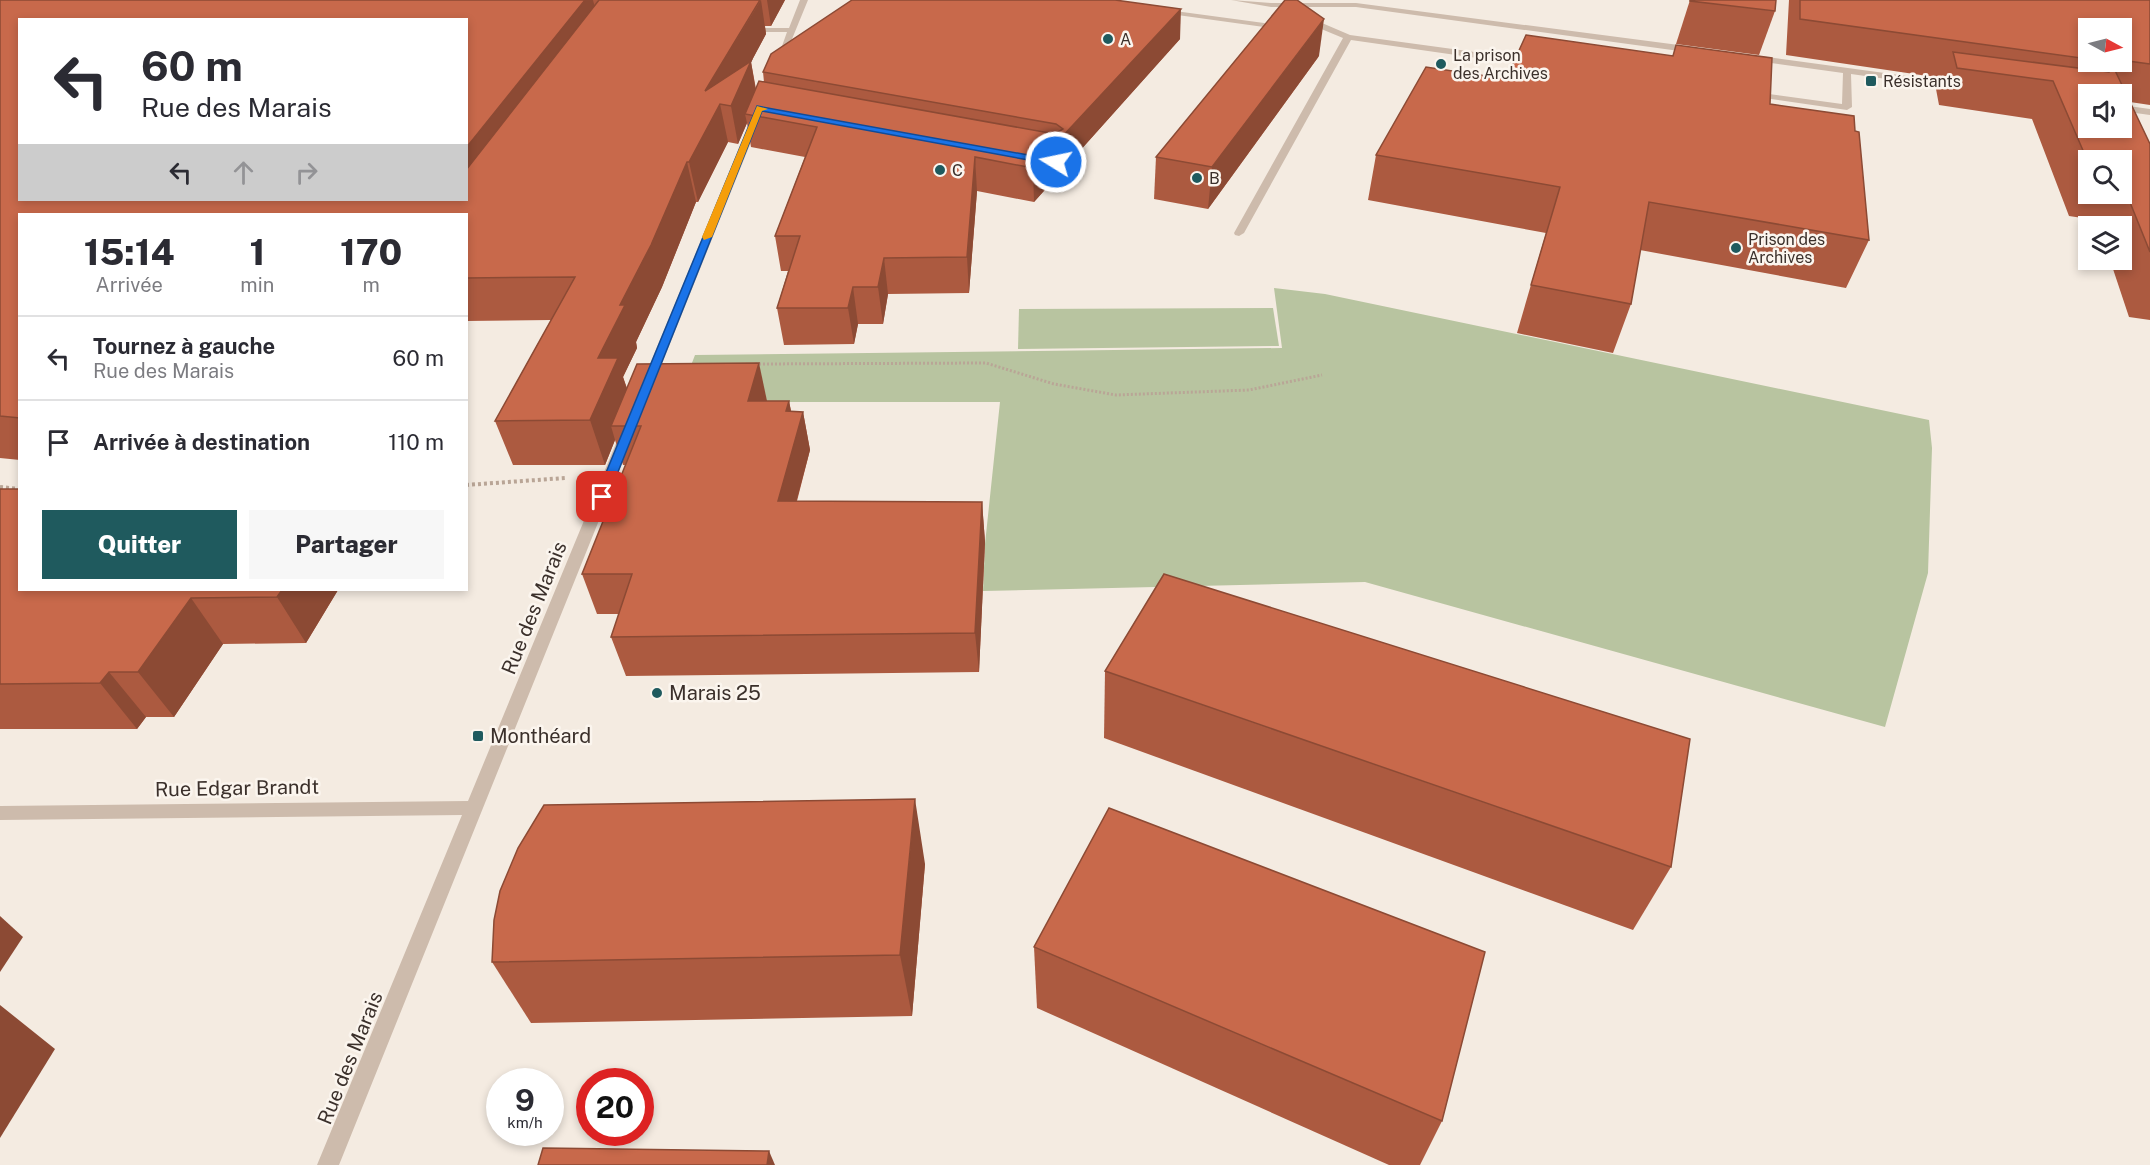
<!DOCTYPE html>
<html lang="fr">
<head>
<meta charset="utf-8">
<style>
	body { margin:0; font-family:"Public Sans",sans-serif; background:#f7f7f7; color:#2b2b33; height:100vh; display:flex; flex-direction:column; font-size:22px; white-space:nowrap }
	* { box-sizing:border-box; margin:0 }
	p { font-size:20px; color:#7c7c81 }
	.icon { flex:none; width:33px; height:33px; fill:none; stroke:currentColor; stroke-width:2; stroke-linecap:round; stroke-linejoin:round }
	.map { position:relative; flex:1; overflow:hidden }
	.drawer { position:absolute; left:18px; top:213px; width:450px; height:378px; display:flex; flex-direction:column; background:#fff; border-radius:0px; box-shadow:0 3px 9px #0003 }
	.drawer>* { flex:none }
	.top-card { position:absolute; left:18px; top:18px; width:450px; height:183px; border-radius:0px; box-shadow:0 3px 9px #0003; background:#fff; color:#2b2b33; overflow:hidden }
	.needle { width:39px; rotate:97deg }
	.fabs { position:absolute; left:2078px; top:18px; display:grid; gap:12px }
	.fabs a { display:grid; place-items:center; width:54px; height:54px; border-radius:0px; background:#fff; box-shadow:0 3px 9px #0003; font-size:30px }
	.speed { position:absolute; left:486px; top:1068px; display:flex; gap:12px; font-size:30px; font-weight:700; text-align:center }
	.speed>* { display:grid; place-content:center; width:78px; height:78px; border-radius:50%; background:#fff; box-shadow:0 3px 9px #0003; line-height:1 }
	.speed small { font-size:15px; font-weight:400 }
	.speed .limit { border:9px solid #d22; background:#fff; color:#111 }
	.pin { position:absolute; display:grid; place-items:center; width:51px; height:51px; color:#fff; margin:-26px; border-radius:12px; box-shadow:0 3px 9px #0006 }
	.me { position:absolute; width:66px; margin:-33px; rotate:280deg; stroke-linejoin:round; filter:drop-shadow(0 0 4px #0008) }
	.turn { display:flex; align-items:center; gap:21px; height:126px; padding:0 24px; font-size:27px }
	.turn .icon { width:78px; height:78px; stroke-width:2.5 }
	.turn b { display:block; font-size:42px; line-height:51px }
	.lanes { display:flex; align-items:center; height:57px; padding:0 24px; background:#0003; justify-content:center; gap:30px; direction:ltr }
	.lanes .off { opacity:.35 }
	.eta { display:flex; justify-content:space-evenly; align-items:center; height:102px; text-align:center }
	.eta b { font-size:36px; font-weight:800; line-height:42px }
	.action { display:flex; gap:12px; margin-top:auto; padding:12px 24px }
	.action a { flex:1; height:69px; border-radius:0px; background:#1f5a5e; color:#fff; font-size:24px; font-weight:800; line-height:69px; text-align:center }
	.action a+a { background:#f7f7f7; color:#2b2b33 }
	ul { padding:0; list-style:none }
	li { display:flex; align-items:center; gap:18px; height:84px; padding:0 24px; border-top:2px solid #e1e1e2 }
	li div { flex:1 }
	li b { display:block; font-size:22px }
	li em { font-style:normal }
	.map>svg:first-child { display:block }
	.green { fill:#b8c4a0 }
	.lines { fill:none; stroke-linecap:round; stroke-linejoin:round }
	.path-far1 { stroke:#b9a596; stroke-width:3; stroke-dasharray:2 2; stroke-linecap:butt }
	.path { stroke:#b9a596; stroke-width:4; stroke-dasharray:3 3; stroke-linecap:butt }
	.minor { fill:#cdbbac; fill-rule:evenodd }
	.wall { fill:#ac5a40; fill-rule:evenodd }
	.shaded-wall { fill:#8c4a34 }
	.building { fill:#c8694b; stroke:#8c4a34; stroke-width:1.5; fill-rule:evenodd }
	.route { fill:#1a73e8; stroke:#114b97; stroke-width:1.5 }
	.slow { fill:#f59e0b }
	.poi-dot { fill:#1f5a5e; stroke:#fbf5ee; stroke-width:2 }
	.labels { text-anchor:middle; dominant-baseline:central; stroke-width:5; stroke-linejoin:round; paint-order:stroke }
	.far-poi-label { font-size:16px; fill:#3b302b; stroke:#fbf5ee; text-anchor:start }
	.street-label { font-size:20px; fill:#3b302b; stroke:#fbf5ee }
	.poi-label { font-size:20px; fill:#3b302b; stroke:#fbf5ee; text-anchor:start }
</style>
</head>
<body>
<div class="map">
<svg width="2150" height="1165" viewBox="0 0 2150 1165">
	<rect width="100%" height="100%" fill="#f4ebe1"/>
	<!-- green -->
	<g class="green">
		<polygon points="1274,288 1325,294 1929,420 1932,448 1928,573 1885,727 1365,582 983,591 985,544 1000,402 677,402 695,355 1282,348"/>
		<polygon points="1273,308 1279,346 1018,349 1019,309"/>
	</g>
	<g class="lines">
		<!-- path-far1 -->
		<polyline class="path-far1" points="755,364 986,363 1054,384 1116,395 1249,390 1322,375"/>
		<!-- path -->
		<g class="path">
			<polyline points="466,485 565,478"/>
			<polyline points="0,487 20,489"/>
		</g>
		<!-- minor -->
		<g class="minor">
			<polygon points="800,0 808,0 783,61 776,63 787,32 746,32 742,30 746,28 789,28"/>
			<polygon points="1231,0 1271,3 1356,3 1694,47 1698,50 1694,53 1356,7 1271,7"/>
			<polygon points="1160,9 1264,23 1268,25 1264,27 1163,13 1160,13"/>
			<polygon points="1302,17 1308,17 1350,35 1533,60 1537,63 1533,66 1351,40 1244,233 1239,236 1235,235 1234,233 1343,38 1302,21"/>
			<polygon points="1753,55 1958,83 1962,86 1958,89 1851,74 1852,107 1847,110 1750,96 1746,93 1747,91 1842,104 1843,73 1750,60 1750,56"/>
			<polygon points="2121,105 2150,109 2150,115 2121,111"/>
			<polygon points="753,115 761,117 655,381 653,384 645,384 643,381"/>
			<polygon points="626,432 633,436 339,1165 317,1165 462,815 0,820 0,806 468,801 619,436"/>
		</g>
	</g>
	<!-- wall -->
	<g class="wall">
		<polygon points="0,0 785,0 771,26 765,26 766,34 751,62 756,89 764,82 763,72 1180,39 1034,202 977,191 969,293 888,294 883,324 858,324 854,344 784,345 777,308 788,271 781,271 775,236 805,157 751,147 747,123 738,144 728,142 698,202 696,202 662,287 636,342 637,348 623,377 627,388 767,401 789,401 791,411 803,412 810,450 797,501 982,502 985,542 979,672 626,676 611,637 619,614 597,614 582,574 626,465 623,465 615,440 605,465 513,465 495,421 551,320 466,321 466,214 20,214 20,460 0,458"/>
		<polygon points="1690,0 1775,11 1759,55 1676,44"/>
		<path d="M1789,0H2150V105L2130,102L2150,144V320L2129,317L2110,260H2121V226H2098L2096,220L2069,216L2032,119L1939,105L1936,89L1941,78L1786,55ZM2088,28H2121V62H2088ZM2088,160H2121V194H2088Z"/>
		<polygon points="1319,56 1208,209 1154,199 1156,157"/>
		<polygon points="1770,104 1855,131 1869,240 1846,288 1640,250 1631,304 1613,353 1517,333 1546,233 1368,200 1376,155"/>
		<polygon points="0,489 20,590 338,590 306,643 223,644 174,717 146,717 137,729 0,729"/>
		<polygon points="1105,671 1671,867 1633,930 1104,738"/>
		<polygon points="925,864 912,1016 531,1023 492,962"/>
		<polygon points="1034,947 1442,1121 1420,1165 1389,1165 1037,1008"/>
	</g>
	<!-- shaded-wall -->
	<g class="shaded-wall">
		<polygon points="585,0 593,0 600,27 466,200 466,148"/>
		<polygon points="761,0 766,34 751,62 757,98 745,114 747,123 738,144 731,106 720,104 728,142 698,202 689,162 705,91"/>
		<polygon points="767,0 785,0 771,26"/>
		<polygon points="1181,9 1180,39 1034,202 1033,168"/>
		<polygon points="1324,19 1319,56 1208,209 1212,167"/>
		<polygon points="975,157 977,191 969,293 967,257"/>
		<polygon points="687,162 696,202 662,287 636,342 637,348 623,377 631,402 611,426 615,440 605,465 590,420 598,358 620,305"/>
		<polygon points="884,258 888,294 883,324 878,287"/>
		<polygon points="853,287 858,324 854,344 848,308"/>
		<polygon points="759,363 767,401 748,401"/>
		<polygon points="789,401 796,437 803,412 810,450 786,540 778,501 786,411"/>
		<polygon points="982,502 985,542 979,672 975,633"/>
		<polygon points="282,590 338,590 306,643 277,597"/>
		<polygon points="191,598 223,644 174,717 138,672"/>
		<polygon points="109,672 146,717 137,729 100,683"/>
		<polygon points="915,799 925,864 912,1016 900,955"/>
		<polygon points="0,916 23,937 0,972"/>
		<polygon points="0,1005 55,1049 0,1138"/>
		<polygon points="769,1151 775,1165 767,1165"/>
	</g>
	<!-- building -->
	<g class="building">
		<polygon points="0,0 585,0 466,148 466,20 20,20 20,200 466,200 466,170 599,0 760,0 705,91 751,61 731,106 720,104 689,162 687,162 651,245 620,305 625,305 598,358 618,358 590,420 495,421 575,277 466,278 466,214 20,214 20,418 0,416"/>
		<polygon points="852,0 1115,0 1181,9 1033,168 975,157 967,257 884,258 878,287 853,287 848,308 777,308 800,236 775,236 817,127 745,114 759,81 1055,134 1063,129 1056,124 763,72 771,54"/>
		<polygon points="1285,0 1297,0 1324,19 1212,167 1156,157"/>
		<polygon points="1690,0 1776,0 1775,11 1690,1"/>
		<polygon points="1800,0 2150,0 2150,64 2121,60 2121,28 2088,28 2088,59 1800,19"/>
		<polygon points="1526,35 1673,56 1676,45 1772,58 1770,104 1854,116 1855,131 1859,132 1869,240 1649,202 1631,304 1531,285 1560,187 1376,155 1426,67 1506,79"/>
		<path d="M1953,52L2109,72L2112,70L2111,62H2105H2111L2150,144V252L2121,180V160H2088V162L2053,81L1957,68ZM2088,94H2121V128H2088Z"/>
		<polygon points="759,363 748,401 789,401 786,411 803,412 778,501 982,502 975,633 611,637 632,574 582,574 641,426 611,426 637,364"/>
		<polygon points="0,489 20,489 20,590 282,590 277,597 191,598 138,672 109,672 100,683 0,684"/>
		<polygon points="1164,574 1690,739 1671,867 1105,671"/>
		<polygon points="915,799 900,955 492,962 494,920 500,891 518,848 544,805"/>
		<polygon points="1109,808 1485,952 1442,1121 1034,947"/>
		<polygon points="543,1148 769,1151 767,1165 538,1165"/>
	</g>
	<!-- route -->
	<polygon class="route" points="757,106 1056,160 1061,162 1056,165 762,111 608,497 602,501 598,500 596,497"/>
	<!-- slow -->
	<polygon class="slow" points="757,106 768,109 762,111 712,237 704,240 702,237"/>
	<!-- markers -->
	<g class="poi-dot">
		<circle cx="1108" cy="39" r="6"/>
		<circle cx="1441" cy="64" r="6"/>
		<rect x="1865" y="75" width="12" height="12" rx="3"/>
		<circle cx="940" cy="170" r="6"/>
		<circle cx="1197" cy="178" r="6"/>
		<circle cx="1736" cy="248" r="6"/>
		<circle cx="657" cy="693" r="6"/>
		<rect x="472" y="730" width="12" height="12" rx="3"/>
	</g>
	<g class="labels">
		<!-- far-poi labels -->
		<g class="far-poi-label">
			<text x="1120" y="39">A</text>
			<text x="1453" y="55">La prison<tspan x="1453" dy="18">des Archives</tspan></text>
			<text x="1883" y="81">Résistants</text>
			<text x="952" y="170">C</text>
			<text x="1209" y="178">B</text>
			<text x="1748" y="239">Prison des<tspan x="1748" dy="18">Archives</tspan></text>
		</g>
		<!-- street labels -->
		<g class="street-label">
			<text transform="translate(534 608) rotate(-68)">Rue des Marais</text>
			<text transform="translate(237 788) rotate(-1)">Rue Edgar Brandt</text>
			<text transform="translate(350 1058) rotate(-68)">Rue des Marais</text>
		</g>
		<!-- poi labels -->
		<g class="poi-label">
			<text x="669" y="693">Marais 25</text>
			<text x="490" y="736">Monthéard</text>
		</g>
	</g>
</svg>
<div class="fabs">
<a><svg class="needle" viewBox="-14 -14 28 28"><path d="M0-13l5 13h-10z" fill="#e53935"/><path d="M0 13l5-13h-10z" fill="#7c7c81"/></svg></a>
<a><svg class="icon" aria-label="sound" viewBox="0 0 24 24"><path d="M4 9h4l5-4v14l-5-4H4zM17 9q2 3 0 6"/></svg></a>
<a><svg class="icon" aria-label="search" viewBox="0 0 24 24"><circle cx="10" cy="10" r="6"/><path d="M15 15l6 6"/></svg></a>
<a><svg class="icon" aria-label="layers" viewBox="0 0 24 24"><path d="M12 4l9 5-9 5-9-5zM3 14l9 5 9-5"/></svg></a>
</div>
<div class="speed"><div>9<small>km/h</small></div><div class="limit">20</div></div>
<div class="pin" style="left:602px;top:497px;background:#d93025"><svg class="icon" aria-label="arrive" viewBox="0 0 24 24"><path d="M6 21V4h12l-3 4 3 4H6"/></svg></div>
<svg class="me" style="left:1056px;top:162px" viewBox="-20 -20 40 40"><circle r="17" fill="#1a73e8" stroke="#fff" stroke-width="3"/><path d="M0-11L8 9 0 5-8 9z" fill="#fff"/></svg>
<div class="top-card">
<div class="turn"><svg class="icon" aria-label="left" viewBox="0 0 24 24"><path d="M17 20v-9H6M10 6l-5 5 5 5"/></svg><div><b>60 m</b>Rue des Marais</div></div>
<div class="lanes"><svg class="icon" aria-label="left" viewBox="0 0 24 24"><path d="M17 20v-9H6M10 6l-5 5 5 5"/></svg><svg class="icon off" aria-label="ahead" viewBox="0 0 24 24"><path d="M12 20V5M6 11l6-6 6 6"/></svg><svg class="icon off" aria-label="right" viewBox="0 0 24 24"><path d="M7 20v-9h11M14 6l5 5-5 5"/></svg></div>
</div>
<section class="drawer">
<div class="eta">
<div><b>15:14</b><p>Arrivée</p></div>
<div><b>1</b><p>min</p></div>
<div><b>170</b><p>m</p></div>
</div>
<ul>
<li><svg class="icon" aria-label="left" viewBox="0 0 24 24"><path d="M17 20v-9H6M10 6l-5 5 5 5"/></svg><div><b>Tournez à gauche</b><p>Rue des Marais</p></div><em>60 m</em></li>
<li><svg class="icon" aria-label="arrive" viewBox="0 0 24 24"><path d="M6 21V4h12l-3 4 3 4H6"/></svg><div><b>Arrivée à destination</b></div><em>110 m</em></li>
</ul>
<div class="action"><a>Quitter</a><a>Partager</a></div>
</section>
</div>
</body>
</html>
